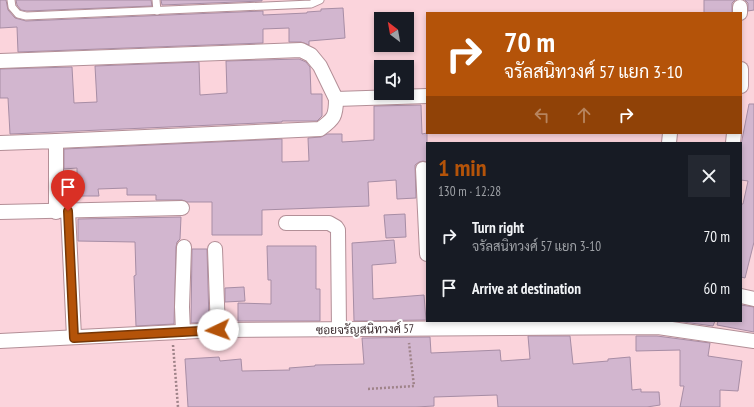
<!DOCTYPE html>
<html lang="en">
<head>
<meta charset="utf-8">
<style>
	body { margin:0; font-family:"PT Sans Narrow",Sarabun,sans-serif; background:#242831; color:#f1f3f6; height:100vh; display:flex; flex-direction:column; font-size:15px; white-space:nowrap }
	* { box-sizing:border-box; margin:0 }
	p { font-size:13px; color:#9ea1a6 }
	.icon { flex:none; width:22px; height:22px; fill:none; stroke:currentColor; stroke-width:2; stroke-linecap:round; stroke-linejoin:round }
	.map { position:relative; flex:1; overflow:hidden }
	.drawer { position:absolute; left:426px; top:142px; width:316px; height:180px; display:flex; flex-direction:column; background:#171b24; border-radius:0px; box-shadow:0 2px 6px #0003 }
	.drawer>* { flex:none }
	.hud { position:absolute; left:426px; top:12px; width:316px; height:122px; border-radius:0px; box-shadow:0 2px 6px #0003; background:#b45309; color:#fff; overflow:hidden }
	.needle { width:26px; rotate:329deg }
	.fabs { position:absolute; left:374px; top:12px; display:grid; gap:8px }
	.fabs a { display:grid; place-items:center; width:40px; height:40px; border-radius:0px; background:#171b24; box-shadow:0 2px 6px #0003; font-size:20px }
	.pin { position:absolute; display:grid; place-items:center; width:34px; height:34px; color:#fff; margin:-41px -17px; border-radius:50% 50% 50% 0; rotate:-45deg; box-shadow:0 0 4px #0007 }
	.pin .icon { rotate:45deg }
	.me { position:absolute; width:44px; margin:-22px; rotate:267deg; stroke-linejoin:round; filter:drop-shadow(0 0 3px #0008) }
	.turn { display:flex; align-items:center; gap:14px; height:84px; padding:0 12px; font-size:18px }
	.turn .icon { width:52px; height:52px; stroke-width:2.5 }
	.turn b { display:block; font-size:28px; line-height:34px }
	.lanes { display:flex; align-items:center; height:38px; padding:0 12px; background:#0003; justify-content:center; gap:20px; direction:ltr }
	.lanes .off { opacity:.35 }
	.round { display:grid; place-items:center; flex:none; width:42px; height:42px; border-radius:0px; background:#242831 }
	.head { display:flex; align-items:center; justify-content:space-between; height:68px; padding:0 12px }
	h1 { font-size:24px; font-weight:800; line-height:30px; color:#b45309 }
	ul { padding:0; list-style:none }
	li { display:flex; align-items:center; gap:12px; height:52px; padding:0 12px }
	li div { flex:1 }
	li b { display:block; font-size:15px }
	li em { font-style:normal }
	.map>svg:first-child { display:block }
	.building { fill:#d2b6cf; stroke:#a78da5 }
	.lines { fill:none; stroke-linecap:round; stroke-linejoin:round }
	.lane-casing { stroke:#b38f97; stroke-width:9 }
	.street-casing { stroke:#b38f97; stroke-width:16 }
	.path { stroke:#9f8389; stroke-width:2.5; stroke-dasharray:2 2; stroke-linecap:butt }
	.lane { stroke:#fff; stroke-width:7 }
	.street { stroke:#fff; stroke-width:14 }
	.route-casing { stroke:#753606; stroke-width:10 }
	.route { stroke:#b45309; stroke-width:7 }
	.labels { text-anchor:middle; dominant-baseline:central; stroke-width:4; stroke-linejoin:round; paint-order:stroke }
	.street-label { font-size:12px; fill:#392a2d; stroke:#fff }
</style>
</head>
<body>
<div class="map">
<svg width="754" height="407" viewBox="0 0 754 407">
	<rect width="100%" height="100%" fill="#fbd4dc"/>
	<!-- building -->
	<g class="building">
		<polygon points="0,0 6,0 8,10 15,18 26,21 263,11 263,15 307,13 307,12 321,11 321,9 343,8 345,38 309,41 309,45 301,42 289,42 289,28 263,29 263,43 18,52 17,27 0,28"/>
		<polygon points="16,0 151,0 152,6 27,11 21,10 17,5"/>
		<polygon points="161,0 262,0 262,1 162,5"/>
		<polygon points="704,0 735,0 732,3 732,13 704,13"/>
		<polygon points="745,0 754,0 754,10 748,11 748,3"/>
		<polygon points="299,59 306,62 310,67 311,94 322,94 322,116 317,121 282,121 282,122 10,134 8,98 0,98 0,69 72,67 74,103 97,102 95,66 199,62 200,95 227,93 226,61"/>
		<polygon points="749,104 754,104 754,242 745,278 741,277 741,204 743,204 748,181 741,180 741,145"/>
		<polygon points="421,105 422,134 427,133 427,162 423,161 419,162 415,165 416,198 397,199 396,180 368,182 369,206 262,210 262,235 212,235 212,202 187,202 182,200 156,200 156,195 127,195 127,188 98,189 99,196 77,196 77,168 64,169 64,149 282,139 282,162 309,161 308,138 321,137 327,134 342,134 342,142 374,140 374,106"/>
		<polygon points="405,214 406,237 386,238 384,215"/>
		<polygon points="181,217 180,239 177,242 176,247 174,324 136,326 134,276 136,275 135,242 78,241 78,219"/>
		<polygon points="394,240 396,263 372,265 373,299 424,295 426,320 354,321 352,243"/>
		<polygon points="267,246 316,246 316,289 320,289 320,321 238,321 238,303 271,304 271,280 268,280"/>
		<polygon points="192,249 207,249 209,322 191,323"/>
		<polygon points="244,287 245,301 225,302 225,288"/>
		<polygon points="741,305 754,307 754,332 717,325 718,321 741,321"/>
		<polygon points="676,321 715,321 713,326"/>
		<polygon points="528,336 570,336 573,364 608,361 608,359 630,357 632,390 641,389 641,392 659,392 660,405 647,407 498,407 497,395 434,397 434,406 416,407 188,407 185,359 219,357 220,361 241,359 242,371 290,370 289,368 315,366 315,365 364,364 362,338 430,337 431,353 500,350 501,361 530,359"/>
		<polygon points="636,336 657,336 710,343 708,356 742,361 738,391 720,390 720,407 680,407 684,386 680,386 680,350 636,351"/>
	</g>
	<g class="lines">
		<!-- lane casing -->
		<g class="lane-casing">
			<g id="lane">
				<polyline points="11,0 12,7 18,14 26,16 311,4 320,0"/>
				<polyline points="156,0 157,11"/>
			</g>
		</g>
		<!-- street casing -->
		<g class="street-casing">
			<g id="street">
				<polyline points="740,7 740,13"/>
				<polyline points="0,61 301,50 311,55 320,66 336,99 427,96"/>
				<polyline points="741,69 741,86"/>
				<path d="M56,141L320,129C334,119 336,116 336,99"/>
				<polyline points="0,143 56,141 56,212"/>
				<polyline points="669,143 670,133"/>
				<polyline points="733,143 734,133"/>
				<polyline points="423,169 427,254"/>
				<polyline points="68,211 74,337"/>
				<polyline points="0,212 182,208"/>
				<polyline points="286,223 329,223 336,227 338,230 339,329"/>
				<polyline points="215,249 218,330"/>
				<polyline points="741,296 754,299"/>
				<polyline points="183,332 182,307 184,247"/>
				<polyline points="0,341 218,330 658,327 754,341"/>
			</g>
		</g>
		<!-- path -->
		<g class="path">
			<polyline points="173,345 178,407"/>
			<polyline points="368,389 414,386 409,343"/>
		</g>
		<!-- lane -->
		<use href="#lane" class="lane"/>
		<!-- street -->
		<use href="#street" class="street"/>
	</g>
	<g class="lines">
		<!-- route casing -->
		<g class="route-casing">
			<polyline id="route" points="68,211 74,338 218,330"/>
		</g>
		<!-- route -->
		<use href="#route" class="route"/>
	</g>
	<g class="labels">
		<!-- street labels -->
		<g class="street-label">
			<text transform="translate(365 329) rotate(-1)">ซอยจรัญสนิทวงศ์ 57</text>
		</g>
	</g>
</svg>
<div class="fabs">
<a><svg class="needle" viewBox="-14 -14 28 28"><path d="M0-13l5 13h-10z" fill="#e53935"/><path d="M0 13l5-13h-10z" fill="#9ea1a6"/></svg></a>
<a><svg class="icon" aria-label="sound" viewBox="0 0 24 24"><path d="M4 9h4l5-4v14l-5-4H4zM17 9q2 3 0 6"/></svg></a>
</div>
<div class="pin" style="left:68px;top:211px;background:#d93025"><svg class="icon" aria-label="arrive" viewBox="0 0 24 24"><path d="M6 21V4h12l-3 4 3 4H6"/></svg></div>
<svg class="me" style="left:218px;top:330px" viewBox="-20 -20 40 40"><circle r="19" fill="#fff"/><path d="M0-13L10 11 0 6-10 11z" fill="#b45309"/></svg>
<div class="hud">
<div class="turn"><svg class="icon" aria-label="right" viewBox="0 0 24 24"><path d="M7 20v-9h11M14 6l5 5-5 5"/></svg><div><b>70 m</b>จรัลสนิทวงศ์ 57 แยก 3-10</div></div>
<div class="lanes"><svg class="icon off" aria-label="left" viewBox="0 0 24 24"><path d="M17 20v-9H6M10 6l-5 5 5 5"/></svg><svg class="icon off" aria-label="ahead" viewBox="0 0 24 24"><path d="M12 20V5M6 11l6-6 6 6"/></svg><svg class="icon" aria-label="right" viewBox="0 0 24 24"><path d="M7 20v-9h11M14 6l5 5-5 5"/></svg></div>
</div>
<section class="drawer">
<div class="head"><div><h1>1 min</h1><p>130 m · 12:28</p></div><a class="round"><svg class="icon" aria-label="close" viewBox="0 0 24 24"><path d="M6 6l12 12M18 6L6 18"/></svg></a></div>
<ul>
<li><svg class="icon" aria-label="right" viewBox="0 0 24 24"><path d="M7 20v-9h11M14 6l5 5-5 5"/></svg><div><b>Turn right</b><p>จรัลสนิทวงศ์ 57 แยก 3-10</p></div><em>70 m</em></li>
<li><svg class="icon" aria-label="arrive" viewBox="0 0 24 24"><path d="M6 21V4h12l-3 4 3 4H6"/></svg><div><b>Arrive at destination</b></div><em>60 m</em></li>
</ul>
</section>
</div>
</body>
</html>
